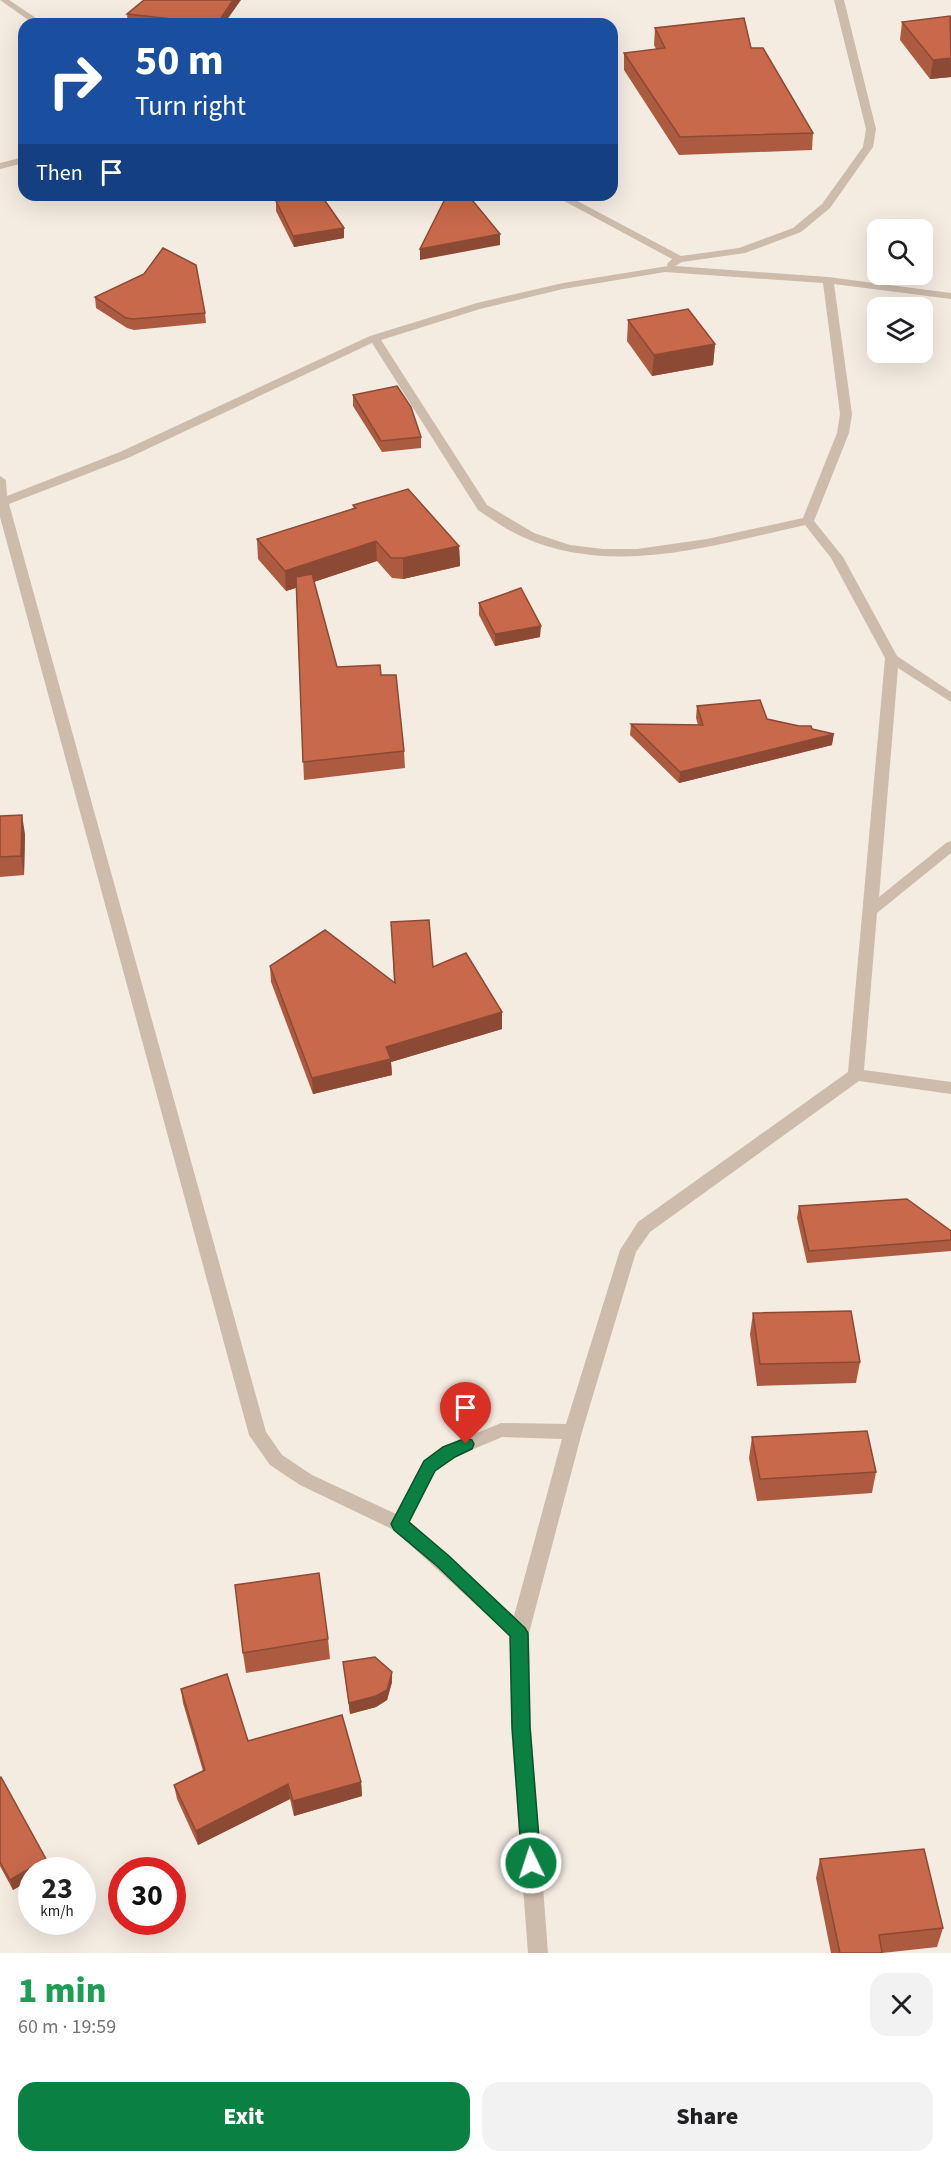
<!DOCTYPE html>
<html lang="en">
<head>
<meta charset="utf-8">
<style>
	body { margin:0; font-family:"Source Sans 3",sans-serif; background:#f2f2f2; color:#202124; height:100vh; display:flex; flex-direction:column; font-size:22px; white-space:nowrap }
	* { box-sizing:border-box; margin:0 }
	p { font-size:20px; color:#757577 }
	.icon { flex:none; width:33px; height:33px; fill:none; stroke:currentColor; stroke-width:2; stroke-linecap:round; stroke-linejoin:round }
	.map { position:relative; height:1953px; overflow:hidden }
	.drawer { display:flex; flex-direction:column; background:#fff; flex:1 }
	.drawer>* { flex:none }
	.banner { position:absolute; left:18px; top:18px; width:600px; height:183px; border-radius:18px; box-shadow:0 6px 24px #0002; background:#1a4fa0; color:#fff; overflow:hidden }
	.buttons { position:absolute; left:867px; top:219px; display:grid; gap:12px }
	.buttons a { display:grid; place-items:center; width:66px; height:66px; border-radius:12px; background:#fff; box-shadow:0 6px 24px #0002; font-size:30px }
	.speed { position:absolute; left:18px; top:1857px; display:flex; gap:12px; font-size:30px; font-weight:700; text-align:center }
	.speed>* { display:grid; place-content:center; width:78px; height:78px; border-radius:50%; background:#fff; box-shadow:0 6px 24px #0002; line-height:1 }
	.speed small { font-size:15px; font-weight:400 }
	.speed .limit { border:9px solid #d22; background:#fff; color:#111 }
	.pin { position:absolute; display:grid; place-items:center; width:51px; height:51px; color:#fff; margin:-62px -26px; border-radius:50% 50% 50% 0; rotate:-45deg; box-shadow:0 0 6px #0007 }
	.pin .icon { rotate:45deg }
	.me { position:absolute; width:66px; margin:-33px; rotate:356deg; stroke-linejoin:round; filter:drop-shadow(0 0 4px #0008) }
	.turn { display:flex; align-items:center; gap:21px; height:126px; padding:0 18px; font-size:27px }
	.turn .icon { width:78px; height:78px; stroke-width:2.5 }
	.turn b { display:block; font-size:42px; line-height:51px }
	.then { display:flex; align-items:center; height:57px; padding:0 18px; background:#0003; gap:12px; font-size:22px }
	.round { display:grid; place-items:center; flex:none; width:63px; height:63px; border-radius:18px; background:#f2f2f2 }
	.overview { display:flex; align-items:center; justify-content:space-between; height:102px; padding:0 18px }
	h1 { font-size:36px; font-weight:800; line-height:45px; color:#1e9e55 }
	.button { display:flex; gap:12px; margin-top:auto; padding:12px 18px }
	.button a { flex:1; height:69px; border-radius:18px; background:#0b8043; color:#fff; font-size:24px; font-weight:800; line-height:69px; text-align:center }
	.button a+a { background:#f2f2f2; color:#202124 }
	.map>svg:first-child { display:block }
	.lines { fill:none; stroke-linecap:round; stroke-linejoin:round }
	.minor { fill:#cdbbac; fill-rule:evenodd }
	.wall { fill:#ac5a40 }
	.shaded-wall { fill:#8c4a34 }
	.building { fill:#c8694b; stroke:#8c4a34; stroke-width:1.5 }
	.route { fill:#0b8043; stroke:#07532c; stroke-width:1.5 }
</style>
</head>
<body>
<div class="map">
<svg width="951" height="1953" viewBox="0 0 951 1953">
	<rect width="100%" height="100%" fill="#f4ebe1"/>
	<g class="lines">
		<!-- minor -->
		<g class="minor">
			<polygon points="0,0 9,0 45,24 34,24"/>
			<path d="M834,0H844L876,129L873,147L830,208L801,232L745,253L682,262L675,266L828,277L951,293V299L834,284L852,414L849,433L814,521L843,557L897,656L951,692V702L898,668L879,897L946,843L951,841V853L877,913L864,1070L951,1082V1094L859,1081L650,1232L636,1252L582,1432L529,1633L531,1727L548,1953H528L511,1727L510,1636L394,1530L300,1485L270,1465L249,1435L0,517V476L6,480L7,496L120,452L370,336L477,303L563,283L668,266L667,264L672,259L553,195H566L681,256L739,248L793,228L822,204L863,147L866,129ZM665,272L823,283L840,414L837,433L803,518L707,539L637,549H603L570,545L534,533L487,505L381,340L480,309L563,289ZM372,343L478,510C493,520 508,531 525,538C614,577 715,545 805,525L831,558L885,658L848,1072L638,1222L620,1250L566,1424L501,1423L443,1447L423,1461L396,1514L312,1475L282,1455L266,1432L9,504L128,458ZM502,1437L562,1439L514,1616L410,1522L435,1471L455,1457Z"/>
			<polygon points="24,157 24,163 0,169 0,163"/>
		</g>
	</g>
	<!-- wall -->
	<g class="wall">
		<polygon points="127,14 224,24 128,24"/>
		<polygon points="951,17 951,77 930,79 900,40 902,22"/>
		<polygon points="655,28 751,48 813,133 812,150 679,155 624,70 624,53 656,49 654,45"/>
		<polygon points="276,201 344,228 344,238 294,247 276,211"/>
		<polygon points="144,274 205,313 206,323 134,330 127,328 96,308 95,297"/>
		<polygon points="628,320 715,344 713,365 652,376 627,341"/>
		<polygon points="353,395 421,437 421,448 382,452 353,406"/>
		<polygon points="353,505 459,546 460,566 403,579 392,578 377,561 314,582 337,667 381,675 404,751 405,768 304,780 296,588 286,591 258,559 257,539 354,508"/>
		<polygon points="479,603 540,637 495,646 479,615"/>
		<polygon points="697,706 767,719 812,729 832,745 679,783 630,735 631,724 698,725 696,718"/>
		<polygon points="0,816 25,834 24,875 0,877"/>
		<polygon points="392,938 433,967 502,1012 502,1029 391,1062 392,1075 313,1094 271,982 270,966 394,983"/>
		<polygon points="799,1206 951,1231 951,1251 807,1263 797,1218"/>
		<polygon points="753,1313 860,1362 856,1383 757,1386 750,1334"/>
		<polygon points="752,1437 876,1472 872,1493 757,1501 749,1458"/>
		<polygon points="328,1639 330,1659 246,1673 243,1653"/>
		<polygon points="343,1662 392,1672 392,1682 387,1700 376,1707 350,1714"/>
		<polygon points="181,1689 248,1741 361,1782 362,1796 294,1816 290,1799 198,1845 177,1799 174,1785 203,1771 183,1703"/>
		<polygon points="0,1778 46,1859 49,1869 47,1870 32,1870 32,1879 13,1890 0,1866"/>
		<polygon points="820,1859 943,1928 937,1947 882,1953 831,1953 816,1878"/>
	</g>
	<!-- shaded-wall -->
	<g class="shaded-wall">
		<polygon points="233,0 241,0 224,24 217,24"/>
		<polygon points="951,58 951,77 930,79 933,60"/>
		<polygon points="344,228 344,238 294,247 293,236"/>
		<polygon points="500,234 500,245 420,260 420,249"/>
		<polygon points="715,344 713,365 652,376 654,355"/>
		<polygon points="376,541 377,561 286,591 285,571"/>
		<polygon points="459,546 460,566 403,579 403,558"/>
		<polygon points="541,626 540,637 495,646 495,634"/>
		<polygon points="834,734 832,745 679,783 680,772"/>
		<polygon points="22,815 25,834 24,875 21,856"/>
		<polygon points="502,1012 502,1029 391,1062 392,1075 313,1094 312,1078 386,1047"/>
		<polygon points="392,1672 392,1682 387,1700 376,1707 350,1714 349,1703"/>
		<polygon points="361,1782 362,1796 294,1816 293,1801"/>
		<polygon points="288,1784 290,1799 198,1845 196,1831"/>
		<polygon points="46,1859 49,1869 47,1870 32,1870 32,1879 13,1890 10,1880"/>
	</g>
	<!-- building -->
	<g class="building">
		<polygon points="144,0 233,0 217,24 127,14"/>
		<polygon points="950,16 951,58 933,60 902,22"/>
		<polygon points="744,18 751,48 763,48 813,133 680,137 624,53 665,48 655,28"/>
		<polygon points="321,195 344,228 293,236 276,201"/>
		<polygon points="447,195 468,195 500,234 420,249"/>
		<polygon points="163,248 196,265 205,313 133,319 126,318 95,297 144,274"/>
		<polygon points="688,309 715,344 654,355 628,320"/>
		<polygon points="397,386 411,407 421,437 381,441 353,395"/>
		<polygon points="408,489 459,546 403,558 391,558 376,541 285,571 257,539 356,508 353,505"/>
		<polygon points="312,574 337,667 380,665 381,675 396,675 404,751 303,762 296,577"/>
		<polygon points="521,588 541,626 495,634 479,603"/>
		<polygon points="760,700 767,719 799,726 811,726 812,729 834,734 680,772 631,724 703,725 697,706"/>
		<polygon points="22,815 21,856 0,857 0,816"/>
		<polygon points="429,920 433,967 466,953 502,1012 386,1047 391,1059 312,1078 270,966 325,930 395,983 391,922"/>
		<polygon points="907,1199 951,1231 951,1240 809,1251 799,1206"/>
		<polygon points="851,1311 860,1362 760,1364 753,1313"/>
		<polygon points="867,1431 876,1472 760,1479 752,1437"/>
		<polygon points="319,1573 328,1639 243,1653 235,1585"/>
		<polygon points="375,1657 392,1672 387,1690 376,1696 349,1703 343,1662"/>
		<polygon points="227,1674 248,1741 342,1715 361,1782 293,1801 288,1784 196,1831 174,1785 205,1770 181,1689"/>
		<polygon points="1,1777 46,1859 10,1880 0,1862 0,1778"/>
		<polygon points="924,1849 943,1928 879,1935 882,1953 840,1953 820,1859"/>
	</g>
	<!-- route -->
	<polygon class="route" points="466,1438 472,1440 474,1444 472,1449 455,1457 435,1471 409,1522 449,1556 525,1628 528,1633 530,1727 541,1863 538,1869 531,1871 525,1869 522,1863 512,1727 510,1636 437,1566 394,1530 391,1524 424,1461 443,1447"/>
</svg>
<div class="buttons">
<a><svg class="icon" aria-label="search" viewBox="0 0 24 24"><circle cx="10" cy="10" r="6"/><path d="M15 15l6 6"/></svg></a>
<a><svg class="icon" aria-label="layers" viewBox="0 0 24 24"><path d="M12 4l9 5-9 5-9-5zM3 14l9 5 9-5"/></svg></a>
</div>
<div class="speed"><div>23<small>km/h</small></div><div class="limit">30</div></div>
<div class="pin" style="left:466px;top:1444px;background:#d93025"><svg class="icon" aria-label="arrive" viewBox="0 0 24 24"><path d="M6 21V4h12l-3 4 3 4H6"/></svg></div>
<svg class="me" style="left:531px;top:1863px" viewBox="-20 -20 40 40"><circle r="17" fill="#0b8043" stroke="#fff" stroke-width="3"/><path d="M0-11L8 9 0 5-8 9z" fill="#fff"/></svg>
<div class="banner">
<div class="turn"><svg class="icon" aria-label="right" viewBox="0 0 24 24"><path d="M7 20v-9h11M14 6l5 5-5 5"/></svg><div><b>50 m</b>Turn right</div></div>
<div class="then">Then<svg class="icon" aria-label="arrive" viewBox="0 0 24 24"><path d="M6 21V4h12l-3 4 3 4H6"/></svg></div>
</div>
</div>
<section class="drawer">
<div class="overview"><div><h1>1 min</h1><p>60 m · 19:59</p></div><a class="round"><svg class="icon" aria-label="close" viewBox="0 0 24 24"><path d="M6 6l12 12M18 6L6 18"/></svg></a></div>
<div class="button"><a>Exit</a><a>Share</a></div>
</section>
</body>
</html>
